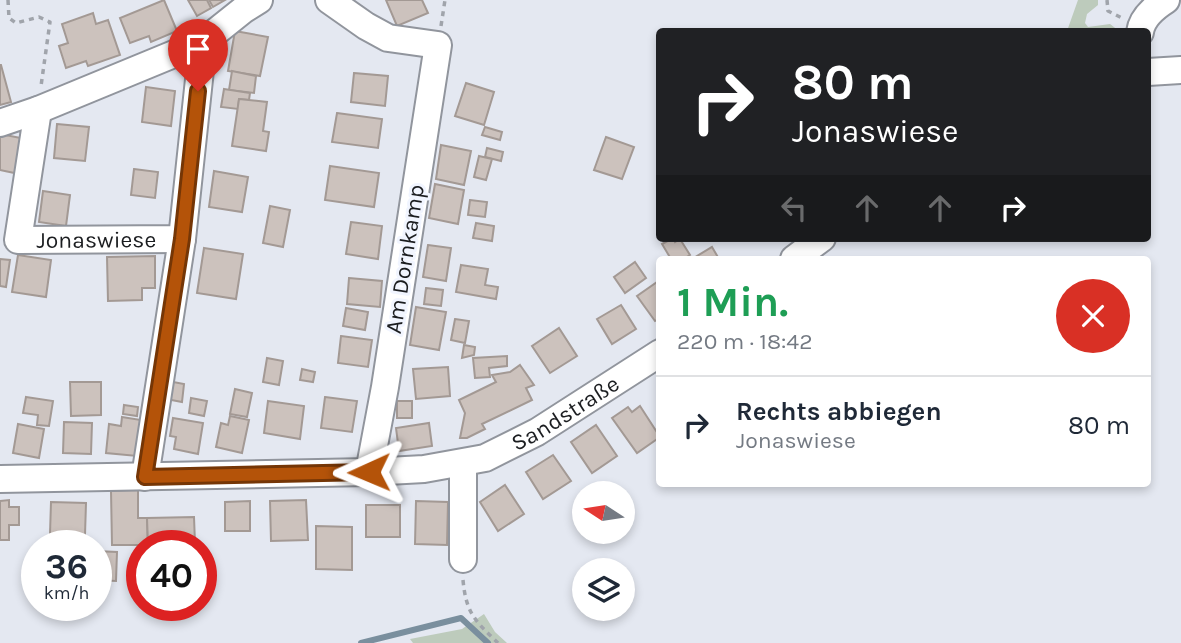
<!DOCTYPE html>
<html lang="de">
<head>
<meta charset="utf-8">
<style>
	body { margin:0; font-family:Karla,sans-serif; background:#f2f2f3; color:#1f2937; height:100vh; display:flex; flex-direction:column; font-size:26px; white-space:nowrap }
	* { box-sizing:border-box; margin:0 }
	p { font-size:23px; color:#747a83 }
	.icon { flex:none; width:38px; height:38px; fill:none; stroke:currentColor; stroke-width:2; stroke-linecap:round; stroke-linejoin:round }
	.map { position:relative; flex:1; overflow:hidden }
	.panel { position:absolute; left:656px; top:256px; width:495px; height:231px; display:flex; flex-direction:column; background:#fff; border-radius:7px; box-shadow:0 4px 10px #0003 }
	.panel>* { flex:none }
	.top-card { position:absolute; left:656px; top:28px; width:495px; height:214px; border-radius:7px; box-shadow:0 4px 10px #0003; background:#202124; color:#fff; overflow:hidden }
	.needle { width:46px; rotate:282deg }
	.tools { position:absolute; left:572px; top:481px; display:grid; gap:14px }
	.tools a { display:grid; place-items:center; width:63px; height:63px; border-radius:50%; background:#fff; box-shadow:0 4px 10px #0003; font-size:35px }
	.speed { position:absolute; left:21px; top:530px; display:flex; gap:14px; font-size:35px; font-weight:700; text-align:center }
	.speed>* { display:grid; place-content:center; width:91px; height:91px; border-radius:50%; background:#fff; box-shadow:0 4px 10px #0003; line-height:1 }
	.speed small { font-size:18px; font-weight:400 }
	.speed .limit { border:10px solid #d22; background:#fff; color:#111 }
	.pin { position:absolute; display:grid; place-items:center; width:60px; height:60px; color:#fff; margin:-72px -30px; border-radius:50% 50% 50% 0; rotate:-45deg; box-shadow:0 0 7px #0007 }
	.pin .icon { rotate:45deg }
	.me { position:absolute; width:77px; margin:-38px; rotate:269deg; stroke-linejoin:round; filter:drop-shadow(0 0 5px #0008) }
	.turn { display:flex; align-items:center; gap:24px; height:147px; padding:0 21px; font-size:32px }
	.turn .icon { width:91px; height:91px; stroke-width:2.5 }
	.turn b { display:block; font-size:49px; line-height:60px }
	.lanes { display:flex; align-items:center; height:66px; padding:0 21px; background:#0003; justify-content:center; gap:35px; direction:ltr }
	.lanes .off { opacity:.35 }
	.round { display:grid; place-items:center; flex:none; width:74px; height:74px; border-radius:37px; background:#f2f2f3 }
	.summary { display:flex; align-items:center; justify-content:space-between; height:119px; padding:0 21px }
	h1 { font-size:42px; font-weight:700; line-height:52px; color:#1e9e55 }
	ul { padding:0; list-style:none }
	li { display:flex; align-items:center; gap:21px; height:98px; padding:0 21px; border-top:2px solid #e0e1e3 }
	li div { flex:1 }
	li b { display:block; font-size:26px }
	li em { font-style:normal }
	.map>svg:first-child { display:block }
	.green { fill:#bdcbbc }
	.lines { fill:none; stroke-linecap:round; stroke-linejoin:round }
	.stream { stroke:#7a8f9e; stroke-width:6 }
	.building { fill:#ccc2bd; stroke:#a39994; stroke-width:2 }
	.minor-casing { stroke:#91959d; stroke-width:30 }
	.path { stroke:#a0a4ab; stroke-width:3.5; stroke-dasharray:5 5; stroke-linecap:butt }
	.minor { stroke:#fff; stroke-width:26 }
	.route-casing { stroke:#753606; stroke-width:18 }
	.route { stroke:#b45309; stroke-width:12 }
	.labels { text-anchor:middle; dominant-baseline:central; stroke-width:6; stroke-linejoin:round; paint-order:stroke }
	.street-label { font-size:23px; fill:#1b1d20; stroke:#f1f5ff }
</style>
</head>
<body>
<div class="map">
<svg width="1181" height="643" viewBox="0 0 1181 643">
	<rect width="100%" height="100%" fill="#e4e8f1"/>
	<!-- green -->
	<g class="green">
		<polygon points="1078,0 1098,0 1098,5 1087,14 1085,23 1088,27 1110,24 1119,31 1067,31"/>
		<polygon points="484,614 495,632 507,643 413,643 410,639 462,629"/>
	</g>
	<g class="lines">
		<!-- stream -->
		<polyline class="stream" points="361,643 461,618 488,643"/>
	</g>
	<!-- building -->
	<g class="building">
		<polygon points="164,0 177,31 151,42 149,36 130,43 120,18"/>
		<polygon points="188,0 207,0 211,8 197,16"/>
		<polygon points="209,0 225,0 213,7"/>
		<polygon points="386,0 422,0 428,13 397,26"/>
		<polygon points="93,13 96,24 108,20 120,55 88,66 86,61 66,68 59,46 68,43 62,24"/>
		<polygon points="235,31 268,37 260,76 228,71"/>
		<polygon points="1,65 11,102 0,105 0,65"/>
		<polygon points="232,71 256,76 254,93 229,90"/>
		<polygon points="354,73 388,76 385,106 351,102"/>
		<polygon points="466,83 494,92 484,125 455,116"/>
		<polygon points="146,87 175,91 171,126 142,122"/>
		<polygon points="224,89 250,93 249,100 239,99 238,109 221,107"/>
		<polygon points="239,99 267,102 263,131 269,132 266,151 232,146"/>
		<polygon points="337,113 382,119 378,148 332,142"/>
		<polygon points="57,124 89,127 85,161 54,158"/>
		<polygon points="485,127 502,132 500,140 482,135"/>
		<polygon points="0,134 26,139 19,174 0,170"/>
		<polygon points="606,137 634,147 622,179 594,170"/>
		<polygon points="441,145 471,151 464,185 436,179"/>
		<polygon points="487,148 503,152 501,161 485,157"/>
		<polygon points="479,156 492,159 486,180 474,177"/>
		<polygon points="330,166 379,173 374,207 325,200"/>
		<polygon points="134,169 158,172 155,198 131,195"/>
		<polygon points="214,171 248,177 242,212 209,207"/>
		<polygon points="435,184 464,190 458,224 429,218"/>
		<polygon points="43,191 70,195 66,226 39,222"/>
		<polygon points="470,200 487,202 485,217 468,215"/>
		<polygon points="270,206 290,210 283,247 263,243"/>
		<polygon points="351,222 382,226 378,259 346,254"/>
		<polygon points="476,223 494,226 492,241 473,238"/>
		<polygon points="673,238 675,242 680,239 690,255 683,259 671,259 662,244"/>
		<polygon points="428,245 451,248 446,281 423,277"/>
		<polygon points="712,247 719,259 692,259"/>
		<polygon points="204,248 243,254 236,299 197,293"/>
		<polygon points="18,255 51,260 46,297 12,292"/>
		<polygon points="155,256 155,288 142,288 142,300 108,301 107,257"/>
		<polygon points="0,259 10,260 6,287 0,286"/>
		<polygon points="635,262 646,278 625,293 614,277"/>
		<polygon points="461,265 488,269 485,285 498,287 496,299 456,292"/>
		<polygon points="349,278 382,281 380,307 347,304"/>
		<polygon points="660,280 660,318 655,321 637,296"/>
		<polygon points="426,288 443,290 441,306 424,304"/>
		<polygon points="621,305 636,329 612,344 597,319"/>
		<polygon points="416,307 446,312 439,350 410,345"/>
		<polygon points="346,308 368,312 365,330 343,326"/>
		<polygon points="455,319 469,321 465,343 451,340"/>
		<polygon points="559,328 577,356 550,373 532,346"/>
		<polygon points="341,336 372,340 368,367 338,363"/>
		<polygon points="464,345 475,347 474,355 462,358"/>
		<polygon points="507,356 507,366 489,368 490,377 475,378 473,358"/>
		<polygon points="267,358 283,361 279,385 263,382"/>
		<polygon points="520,365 534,385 526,388 532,400 482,424 485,429 467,438 460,438 465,413 459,400 496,382 492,375 510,372"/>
		<polygon points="448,367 450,396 416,399 413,369"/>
		<polygon points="302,369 315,372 313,382 300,380"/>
		<polygon points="168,381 184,384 182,402 166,399"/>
		<polygon points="70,382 101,382 101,415 71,416"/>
		<polygon points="235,389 252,393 247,417 230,414"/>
		<polygon points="26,397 53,401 49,426 37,425 38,415 23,413"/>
		<polygon points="325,397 357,401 352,432 321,428"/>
		<polygon points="191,398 207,401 204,416 189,413"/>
		<polygon points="268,401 304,406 300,439 264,433"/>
		<rect x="397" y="401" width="15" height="17"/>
		<polygon points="124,405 138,407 137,416 123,414"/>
		<polygon points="640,406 660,437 637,453 612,418 628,407 632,412"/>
		<polygon points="230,416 249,420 242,453 216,447 221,423 228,425"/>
		<polygon points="122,417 141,420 137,456 106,453 109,424 121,426"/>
		<polygon points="173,418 203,423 198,454 174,449 176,437 170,436"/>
		<polygon points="64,422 92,423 91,454 63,453"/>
		<polygon points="429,423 432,446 399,451 396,428"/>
		<polygon points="18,424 44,429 39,458 13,453"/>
		<polygon points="596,425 617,456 592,473 571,442"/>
		<polygon points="553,455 571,481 543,499 526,472"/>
		<polygon points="505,485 524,514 498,531 480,502"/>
		<polygon points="138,490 138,518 147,518 148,545 112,545 111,491"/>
		<polygon points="9,500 9,507 19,507 19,525 9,525 9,540 0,540 0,501"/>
		<polygon points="306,500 308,540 271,541 270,501"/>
		<polygon points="250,501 250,531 225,531 225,502"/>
		<polygon points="416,501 448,502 447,545 415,544"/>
		<polygon points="51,502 86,503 85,535 50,534"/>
		<rect x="366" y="505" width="34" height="32"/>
		<polygon points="194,517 195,543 148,545 147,518"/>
		<polygon points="316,526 352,527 352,570 316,569"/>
		<polygon points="96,551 117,552 116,581 96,580"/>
	</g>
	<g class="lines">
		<!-- minor casing -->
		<g class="minor-casing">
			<g id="minor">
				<polyline points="329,0 366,26 388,38 438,45 385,387 369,472"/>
				<path d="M1140,32C1142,17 1155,7 1166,0"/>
				<polyline points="1148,72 1181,70"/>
				<polyline points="38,110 203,42"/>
				<path id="s1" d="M0,123L38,110L18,240L182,239L203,42L243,10L259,0"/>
				<polyline points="794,259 822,238"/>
				<polyline points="145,477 182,239"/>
				<path id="s2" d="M0,479L369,472L424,469L485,458L537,432L660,353"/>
				<polyline points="463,559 463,463"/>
			</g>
		</g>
		<!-- path -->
		<g class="path">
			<polyline points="8,0 9,18 16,23 39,17 50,22 41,86"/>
			<polyline points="1107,0 1108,11 1122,18"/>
			<polyline points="441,26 445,0"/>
			<path d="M463,580C466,613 475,621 498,643"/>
		</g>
		<!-- minor -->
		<use href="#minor" class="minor"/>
	</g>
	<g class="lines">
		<!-- route casing -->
		<g class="route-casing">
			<polyline id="route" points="198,91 182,239 145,477 369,472"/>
		</g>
		<!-- route -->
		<use href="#route" class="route"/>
	</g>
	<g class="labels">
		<!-- street labels -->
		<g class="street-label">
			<text stroke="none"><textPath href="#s1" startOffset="250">Jonaswiese</textPath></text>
			<text transform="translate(405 259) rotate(-81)">Am Dornkamp</text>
			<text stroke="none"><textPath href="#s2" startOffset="578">Sandstraße</textPath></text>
		</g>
	</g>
</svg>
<div class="tools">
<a><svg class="needle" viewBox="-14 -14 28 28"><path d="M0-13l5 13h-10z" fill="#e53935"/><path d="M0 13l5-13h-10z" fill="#747a83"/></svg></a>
<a><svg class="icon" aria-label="layers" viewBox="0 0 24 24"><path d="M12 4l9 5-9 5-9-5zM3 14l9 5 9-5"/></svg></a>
</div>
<div class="speed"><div>36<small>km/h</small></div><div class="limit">40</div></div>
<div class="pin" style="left:198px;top:91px;background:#d93025"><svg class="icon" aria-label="arrive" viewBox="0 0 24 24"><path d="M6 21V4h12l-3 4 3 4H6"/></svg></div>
<svg class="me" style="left:369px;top:472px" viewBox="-20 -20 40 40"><path d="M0-17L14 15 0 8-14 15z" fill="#b45309" stroke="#fff" stroke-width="4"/></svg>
<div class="top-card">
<div class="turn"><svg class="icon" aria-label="right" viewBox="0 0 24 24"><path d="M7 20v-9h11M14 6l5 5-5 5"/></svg><div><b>80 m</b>Jonaswiese</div></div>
<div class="lanes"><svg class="icon off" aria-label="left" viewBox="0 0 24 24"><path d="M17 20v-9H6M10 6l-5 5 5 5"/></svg><svg class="icon off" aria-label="ahead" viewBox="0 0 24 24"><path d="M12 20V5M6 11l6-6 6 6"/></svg><svg class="icon off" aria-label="ahead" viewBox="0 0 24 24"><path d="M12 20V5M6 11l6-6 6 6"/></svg><svg class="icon" aria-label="right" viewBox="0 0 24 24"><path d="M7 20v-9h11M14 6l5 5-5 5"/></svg></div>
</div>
<section class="panel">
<div class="summary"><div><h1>1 Min.</h1><p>220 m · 18:42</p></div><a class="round" style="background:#d93025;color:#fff"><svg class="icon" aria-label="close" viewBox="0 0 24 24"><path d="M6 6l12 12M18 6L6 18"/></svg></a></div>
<ul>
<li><svg class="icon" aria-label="right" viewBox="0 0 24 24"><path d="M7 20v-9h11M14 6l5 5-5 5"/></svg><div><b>Rechts abbiegen</b><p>Jonaswiese</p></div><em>80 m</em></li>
</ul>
</section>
</div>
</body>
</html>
